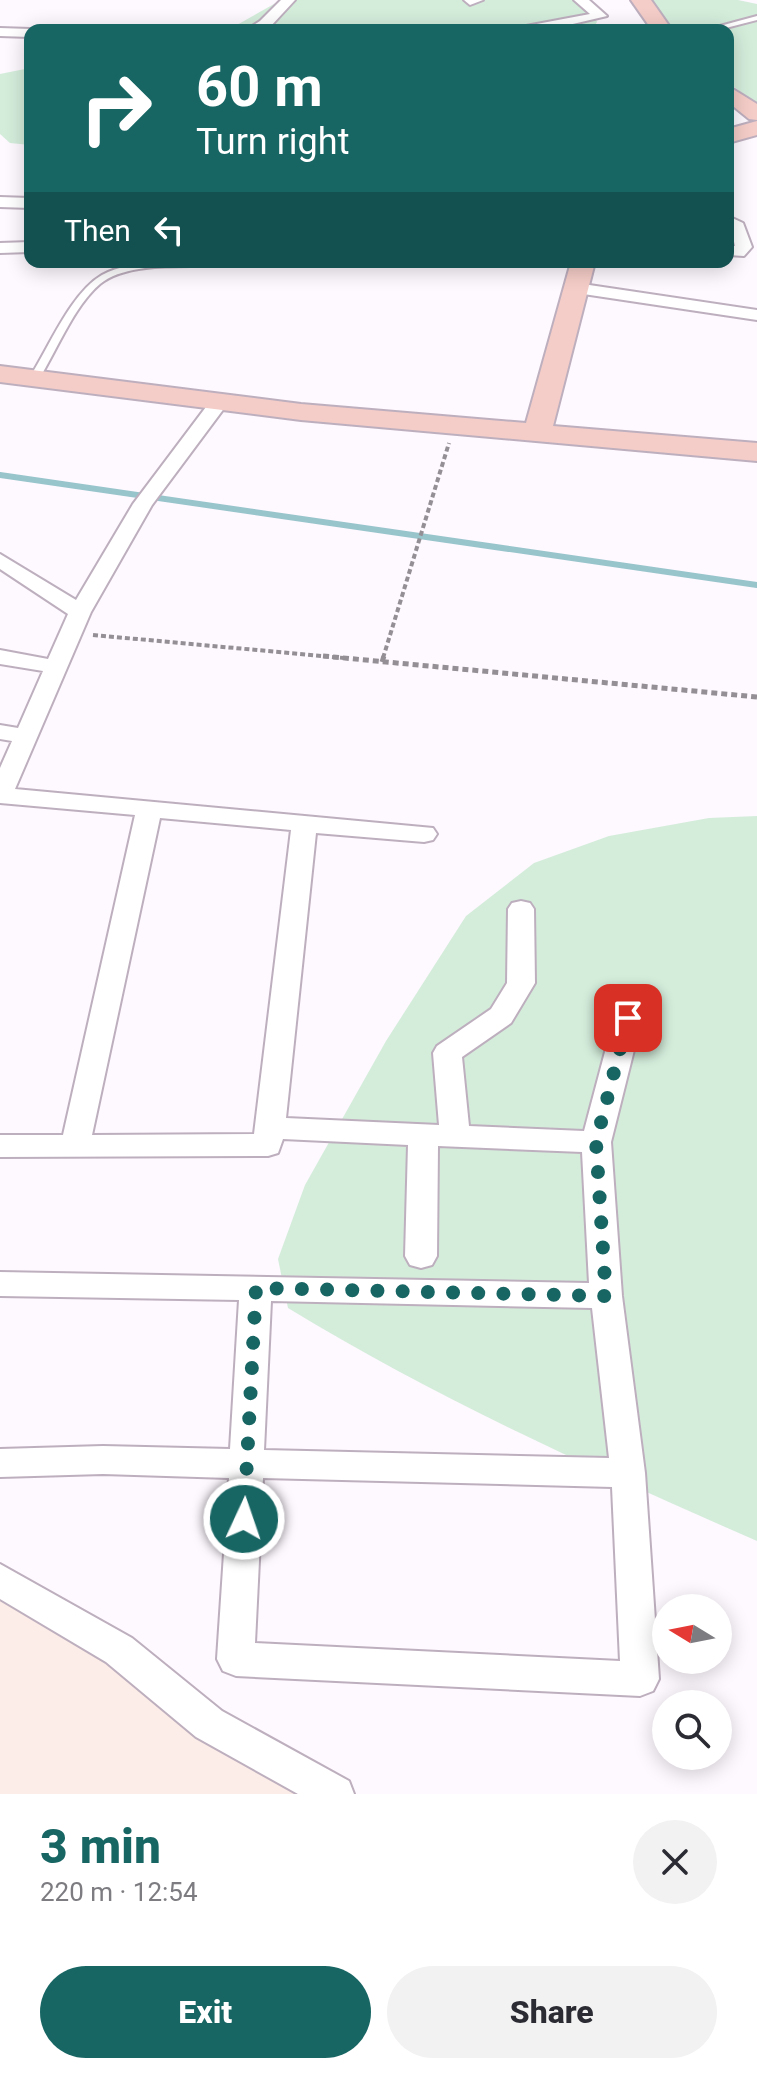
<!DOCTYPE html>
<html lang="en">
<head>
<meta charset="utf-8">
<style>
	body { margin:0; font-family:Roboto,sans-serif; background:#f2f2f3; color:#2b2b33; height:100vh; display:flex; flex-direction:column; font-size:30px; white-space:nowrap }
	* { box-sizing:border-box; margin:0 }
	p { font-size:26px; color:#7c7c81 }
	.icon { flex:none; width:44px; height:44px; fill:none; stroke:currentColor; stroke-width:2; stroke-linecap:round; stroke-linejoin:round }
	.map { position:relative; height:1794px; overflow:hidden }
	.sheet { display:flex; flex-direction:column; background:#fff; flex:1 }
	.sheet>* { flex:none }
	.hud { position:absolute; left:24px; top:24px; width:710px; height:244px; border-radius:16px; box-shadow:0 4px 20px #0003; background:#186664; color:#fff; overflow:hidden }
	.needle { width:52px; rotate:280deg }
	.controls { position:absolute; left:652px; top:1594px; display:grid; gap:16px }
	.controls a { display:grid; place-items:center; width:80px; height:80px; border-radius:50%; background:#fff; box-shadow:0 4px 20px #0003; font-size:40px }
	.pin { position:absolute; display:grid; place-items:center; width:68px; height:68px; color:#fff; margin:-34px; border-radius:16px; box-shadow:0 4px 12px #0006 }
	.me { position:absolute; width:88px; margin:-44px; rotate:3deg; stroke-linejoin:round; filter:drop-shadow(0 0 6px #0008) }
	.turn { display:flex; align-items:center; gap:28px; height:168px; padding:0 40px; font-size:36px }
	.turn .icon { width:104px; height:104px; stroke-width:2.5 }
	.turn b { display:block; font-size:56px; line-height:68px }
	.then { display:flex; align-items:center; height:76px; padding:0 40px; background:#0003; gap:16px; font-size:30px }
	.round { display:grid; place-items:center; flex:none; width:84px; height:84px; border-radius:42px; background:#f2f2f3 }
	.summary { display:flex; align-items:center; justify-content:space-between; height:136px; padding:0 40px }
	h1 { font-size:48px; font-weight:800; line-height:60px; color:#186664 }
	.primary-button { display:flex; gap:16px; margin-top:auto; padding:16px 40px }
	.primary-button a { flex:1; height:92px; border-radius:48px; background:#186664; color:#fff; font-size:32px; font-weight:800; line-height:92px; text-align:center }
	.primary-button a+a { background:#f2f2f3; color:#2b2b33 }
	.map>svg:first-child { display:block }
	.commercial { fill:#fcede8 }
	.green { fill:#d4eddb }
	.lines { fill:none; stroke-linecap:round; stroke-linejoin:round }
	.stream { stroke:#98c4cb; stroke-width:6 }
	.lane-casing { stroke:#beafbe; stroke-width:4 }
	.street-casing { stroke:#beafbe; stroke-width:4 }
	.secondary-casing { stroke:#beafbe; stroke-width:4 }
	.path-far1 { stroke:#948f95; stroke-width:4; stroke-dasharray:5 3; stroke-linecap:butt }
	.path { stroke:#948f95; stroke-width:5; stroke-dasharray:6 4; stroke-linecap:butt }
	.lane { fill:#fff; fill-rule:evenodd }
	.street { fill:#fff; fill-rule:evenodd }
	.secondary { fill:#f5cdc8; fill-rule:evenodd }
	.route { stroke:#186664; stroke-width:14; stroke-dasharray:0 25.2 }
</style>
</head>
<body>
<div class="map">
<svg width="757" height="1794" viewBox="0 0 757 1794">
	<rect width="100%" height="100%" fill="#fef8ff"/>
	<!-- commercial -->
	<polygon class="commercial" points="0,1593 136,1684 310,1794 0,1794"/>
	<!-- green -->
	<g class="green">
		<polygon points="281,0 576,0 591,9 597,22 592,30 249,30 235,26"/>
		<polygon points="652,0 738,0 757,4 757,105 728,82 728,30 673,30"/>
		<polygon points="30,68 30,145 10,143 0,134 0,74"/>
		<path d="M757,816V1541C597,1471 437,1399 288,1308L278,1259L305,1185L386,1041L466,916L534,863L609,836L709,818Z"/>
	</g>
	<g class="lines">
		<!-- stream -->
		<polyline class="stream" points="0,475 757,585"/>
		<!-- lane casing -->
		<g class="lane-casing">
			<g id="lane">
				<polygon points="757,16 757,20 718,30 705,30"/>
				<path d="M156,262L228,263L223,266C188,267 128,261 100,284C74,306 57,350 39,379H31L30,377C49,347 71,293 102,275C118,266 138,264 156,262Z"/>
			</g>
		</g>
		<!-- street casing -->
		<g class="street-casing">
			<g id="street">
				<polygon points="281,0 295,0 270,27 246,30 260,21"/>
				<polygon points="464,0 483,0 470,5"/>
				<polygon points="574,0 589,0 607,16 547,30 519,30 526,26 590,14"/>
				<polygon points="0,28 30,29 34,30 30,30 30,37 0,36"/>
				<polygon points="0,197 30,198 30,208 0,207"/>
				<polygon points="728,216 743,223 752,247 744,256 728,255 728,245 735,246"/>
				<polygon points="30,242 30,252 0,253 0,243"/>
				<polygon points="576,283 757,310 757,320 570,292 567,288 570,284"/>
				<path d="M219,397L228,403L152,505L91,612L15,789L433,828L437,834L433,840L424,842L316,833L286,1118L439,1125L433,1053L437,1046L491,1009L507,983L508,909L512,903L521,901L530,903L534,909L535,983L511,1023L462,1057L469,1126L584,1131L614,1018L618,1011L628,1008L638,1011L642,1018L611,1142L622,1296L645,1473L659,1679L653,1691L640,1696L236,1676L223,1671L217,1659L229,1478L103,1474L0,1477V1449L103,1446L230,1449L239,1300L0,1296V1272L589,1283L582,1152L438,1146L437,1256L432,1265L421,1268L410,1265L405,1256L408,1145L283,1139L278,1153L268,1156L0,1157V1135H63L135,815L0,803V768L12,741L0,739V725L18,728L43,671L0,664V650L48,659L68,614L0,569V554L76,600L133,504L212,399ZM160,818L291,830L254,1134L92,1135ZM271,1301L592,1308L609,1458L264,1450ZM263,1478L612,1487L620,1661L255,1643Z"/>
				<polygon points="0,1564 132,1638 222,1711 349,1781 354,1794 298,1794 196,1737 106,1662 0,1599"/>
			</g>
		</g>
		<!-- secondary casing -->
		<g class="secondary-casing">
			<g id="secondary">
				<polygon points="631,0 651,0 672,30 652,30"/>
				<polygon points="728,86 757,104 757,120 749,119 728,102"/>
				<polygon points="757,121 757,135 728,143 728,129"/>
				<polygon points="571,262 595,262 553,426 757,443 757,461 301,420 0,382 0,366 301,404 526,423"/>
			</g>
		</g>
		<!-- path-far1 -->
		<g class="path-far1">
			<polyline points="93,635 344,658"/>
			<polyline points="383,658 449,443"/>
		</g>
		<!-- path -->
		<g class="path">
			<polyline points="323,656 757,697"/>
			<polyline points="382,662 384,656"/>
		</g>
		<!-- lane -->
		<use href="#lane" class="lane"/>
		<!-- street -->
		<use href="#street" class="street"/>
		<!-- secondary -->
		<use href="#secondary" class="secondary"/>
	</g>
	<g class="lines">
		<!-- route -->
		<polyline class="route" points="244,1519 256,1288 606,1296 596,1142 628,1018"/>
	</g>
</svg>
<div class="controls">
<a><svg class="needle" viewBox="-14 -14 28 28"><path d="M0-13l5 13h-10z" fill="#e53935"/><path d="M0 13l5-13h-10z" fill="#7c7c81"/></svg></a>
<a><svg class="icon" aria-label="search" viewBox="0 0 24 24"><circle cx="10" cy="10" r="6"/><path d="M15 15l6 6"/></svg></a>
</div>
<div class="pin" style="left:628px;top:1018px;background:#d93025"><svg class="icon" aria-label="arrive" viewBox="0 0 24 24"><path d="M6 21V4h12l-3 4 3 4H6"/></svg></div>
<svg class="me" style="left:244px;top:1519px" viewBox="-20 -20 40 40"><circle r="17" fill="#186664" stroke="#fff" stroke-width="3"/><path d="M0-11L8 9 0 5-8 9z" fill="#fff"/></svg>
<div class="hud">
<div class="turn"><svg class="icon" aria-label="right" viewBox="0 0 24 24"><path d="M7 20v-9h11M14 6l5 5-5 5"/></svg><div><b>60 m</b>Turn right</div></div>
<div class="then">Then<svg class="icon" aria-label="left" viewBox="0 0 24 24"><path d="M17 20v-9H6M10 6l-5 5 5 5"/></svg></div>
</div>
</div>
<section class="sheet">
<div class="summary"><div><h1>3 min</h1><p>220 m · 12:54</p></div><a class="round"><svg class="icon" aria-label="close" viewBox="0 0 24 24"><path d="M6 6l12 12M18 6L6 18"/></svg></a></div>
<div class="primary-button"><a>Exit</a><a>Share</a></div>
</section>
</body>
</html>
